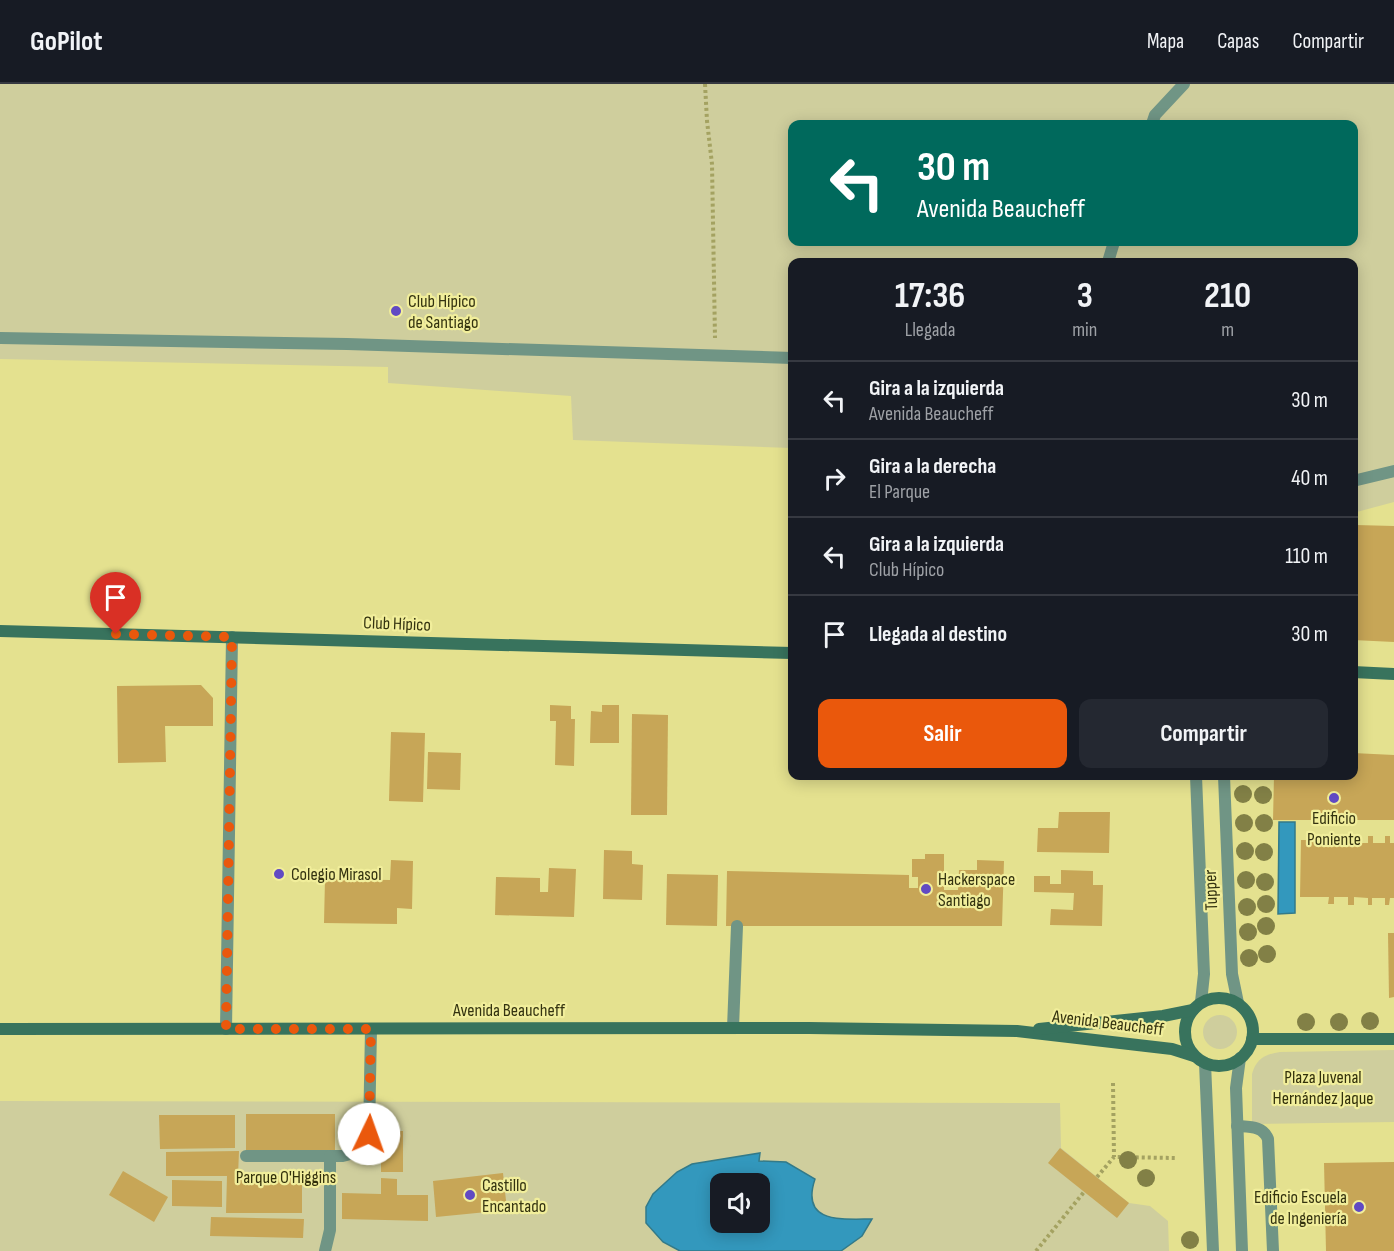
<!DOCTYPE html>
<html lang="es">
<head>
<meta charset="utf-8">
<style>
	body { margin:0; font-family:"Sofia Sans Condensed",sans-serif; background:#242831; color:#f1f3f6; height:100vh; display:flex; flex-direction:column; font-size:22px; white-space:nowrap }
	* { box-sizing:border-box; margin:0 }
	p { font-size:20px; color:#9ea1a6 }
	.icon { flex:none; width:33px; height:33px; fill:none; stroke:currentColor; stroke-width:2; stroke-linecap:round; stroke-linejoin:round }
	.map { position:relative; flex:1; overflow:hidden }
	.panel { position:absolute; left:788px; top:174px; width:570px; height:522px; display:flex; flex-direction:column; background:#171b24; border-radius:12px; box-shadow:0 3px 15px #0003 }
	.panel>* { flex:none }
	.top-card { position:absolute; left:788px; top:36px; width:570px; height:126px; border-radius:12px; box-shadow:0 3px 15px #0003; background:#00695c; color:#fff; overflow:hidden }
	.fabs { position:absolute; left:710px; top:1089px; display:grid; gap:12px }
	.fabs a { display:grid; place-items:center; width:60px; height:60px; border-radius:12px; background:#171b24; box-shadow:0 3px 15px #0003; font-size:30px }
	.pin { position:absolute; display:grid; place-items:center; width:51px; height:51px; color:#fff; margin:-62px -26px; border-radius:50% 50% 50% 0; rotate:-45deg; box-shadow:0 0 6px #0007 }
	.pin .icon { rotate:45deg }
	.me { position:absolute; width:66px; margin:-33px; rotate:3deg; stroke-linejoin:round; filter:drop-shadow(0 0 4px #0008) }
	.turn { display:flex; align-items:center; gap:21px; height:126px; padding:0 30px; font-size:27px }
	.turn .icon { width:78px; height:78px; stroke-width:2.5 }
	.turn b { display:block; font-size:42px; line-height:51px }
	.eta { display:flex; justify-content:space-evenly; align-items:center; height:102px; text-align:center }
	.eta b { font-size:36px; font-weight:700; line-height:42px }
	.button { display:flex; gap:12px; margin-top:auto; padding:12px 30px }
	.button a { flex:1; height:69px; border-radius:12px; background:#ea580c; color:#fff; font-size:24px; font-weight:700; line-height:69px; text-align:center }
	.button a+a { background:#242831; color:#f1f3f6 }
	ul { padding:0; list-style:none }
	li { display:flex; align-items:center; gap:18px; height:78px; padding:0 30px; border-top:2px solid #363941 }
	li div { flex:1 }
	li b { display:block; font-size:22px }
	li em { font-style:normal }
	header { display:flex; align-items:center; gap:36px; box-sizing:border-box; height:84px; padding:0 30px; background:#171b24; border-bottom:2px solid #363941 }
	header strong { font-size:28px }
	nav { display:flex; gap:33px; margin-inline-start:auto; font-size:21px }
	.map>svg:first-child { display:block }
	.green { fill:#cfce9d; fill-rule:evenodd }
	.water { fill:#3398bd; stroke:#337a89; stroke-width:1.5; fill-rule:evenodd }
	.building { fill:#c7a657 }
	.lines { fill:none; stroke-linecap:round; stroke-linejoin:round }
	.path { stroke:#a4a261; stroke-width:4; stroke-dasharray:3 3; stroke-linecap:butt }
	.service { stroke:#709585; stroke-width:12 }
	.minor { stroke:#709585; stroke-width:12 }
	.tertiary { stroke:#709585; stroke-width:12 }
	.secondary { stroke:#38735d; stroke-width:12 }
	.tree { fill:#828046 }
	.route { stroke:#ea580c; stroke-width:10; stroke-dasharray:0 18 }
	.poi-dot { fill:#614ac3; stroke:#f1ee9b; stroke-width:2 }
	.labels { text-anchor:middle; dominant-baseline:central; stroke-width:4.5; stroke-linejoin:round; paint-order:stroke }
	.poi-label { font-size:18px; fill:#343310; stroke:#f1ee9b; text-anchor:start }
	.street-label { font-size:18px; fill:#343310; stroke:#f1ee9b }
	.park-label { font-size:18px; fill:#32300b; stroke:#f1ee9b }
</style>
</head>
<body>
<header>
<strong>GoPilot</strong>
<nav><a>Mapa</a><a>Capas</a><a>Compartir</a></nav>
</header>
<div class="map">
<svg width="1394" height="1167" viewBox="0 0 1394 1167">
	<rect width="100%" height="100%" fill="#e4e18f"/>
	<!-- green -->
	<g class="green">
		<path d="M0,0H1394V418L1353,429V178H792V364L573,356L571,312L388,299V283L0,275ZM792,40H1353V158H792Z"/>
		<circle cx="1220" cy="948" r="17"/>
		<path d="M1394,966V1038L1252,1040V990C1256,975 1265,970 1280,968Z"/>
		<path d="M0,1017L1060,1019L1061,1064L1129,1119L1150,1122L1168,1137L1169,1167H0ZM720,1100H759V1138H720Z"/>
	</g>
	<!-- water -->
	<g class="water">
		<polygon points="1279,738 1295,738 1295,829 1278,830"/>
		<path d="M760,1069L759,1077L786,1078L815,1095C800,1140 842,1135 872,1135L862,1152L841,1167H680L663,1158L646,1139V1123L653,1110L677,1088L692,1080ZM720,1100H759V1138H720Z"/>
	</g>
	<!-- building -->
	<g class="building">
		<polygon points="1356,441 1394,442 1394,558 1353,556"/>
		<polygon points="201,601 213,614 213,642 165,642 166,678 118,679 117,602"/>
		<polygon points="550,621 571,622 571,635 575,635 574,682 555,681 556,637 550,637"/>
		<polygon points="602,621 619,621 619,659 590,659 591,627 602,628"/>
		<polygon points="632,630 668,631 667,731 631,731"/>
		<polygon points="391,648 425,649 423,718 389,717"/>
		<polygon points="428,668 461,669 460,706 427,705"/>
		<polygon points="1353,669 1394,671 1394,736 1273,736 1274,692 1353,692"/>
		<polygon points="1059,728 1110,728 1109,769 1037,768 1038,744 1058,744"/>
		<polygon points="1330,751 1334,751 1334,758 1349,759 1349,751 1354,751 1354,759 1368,759 1368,752 1373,752 1373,759 1385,759 1385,752 1390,752 1390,759 1394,759 1394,814 1390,814 1389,821 1385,821 1385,814 1372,814 1372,821 1368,821 1368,814 1354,813 1354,821 1348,821 1348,813 1334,813 1334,820 1328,820 1329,813 1300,813 1301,756 1329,756"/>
		<polygon points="604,766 632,767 632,780 643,781 642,816 603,815"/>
		<polygon points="925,770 944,770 944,806 958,806 959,786 977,786 977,776 1004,777 1002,842 726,842 727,787 909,791 909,804 918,804 918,793 912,793 912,775 925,775"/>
		<polygon points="391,776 413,777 412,825 397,824 397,840 324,839 325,795 390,796"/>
		<polygon points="549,784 576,785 574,833 495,831 496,793 540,794 540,808 548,808"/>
		<polygon points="1061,786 1093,787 1093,801 1103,801 1102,842 1050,841 1051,825 1073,826 1074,809 1034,808 1034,792 1050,792 1050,800 1061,800"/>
		<polygon points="667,790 718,791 717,842 666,841"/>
		<polygon points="1388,849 1394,849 1394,913 1389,914"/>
		<rect x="246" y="1030" width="89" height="36"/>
		<polygon points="159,1031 235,1031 235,1064 160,1065"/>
		<rect x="381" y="1047" width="22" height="41"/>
		<polygon points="1060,1064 1129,1119 1117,1134 1048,1079"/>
		<polygon points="239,1067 238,1092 302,1092 302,1129 226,1129 227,1092 166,1092 166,1068"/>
		<polygon points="1394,1078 1394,1167 1326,1167 1324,1079"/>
		<polygon points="123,1087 168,1113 154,1138 109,1111"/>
		<polygon points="503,1089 507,1126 436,1133 433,1097"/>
		<polygon points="381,1094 397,1095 397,1111 428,1111 428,1137 342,1135 342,1109 381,1110"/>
		<polygon points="172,1096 222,1097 222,1123 172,1122"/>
		<polygon points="211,1133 304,1135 303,1154 210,1152"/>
	</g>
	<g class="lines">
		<!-- path -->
		<g class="path">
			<polyline points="705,0 707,37 712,80 715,254"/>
			<polyline points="1113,999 1114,1073"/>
			<polyline points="1097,1093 1114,1073 1175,1074"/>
			<polyline points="1036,1167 1084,1108"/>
		</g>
		<!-- service -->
		<g class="service">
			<polyline points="1152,40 1155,31 1184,0"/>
			<polyline points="1108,178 1114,158"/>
			<polyline points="0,254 347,260 792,274"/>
			<polyline points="1353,397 1394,387"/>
			<polyline points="733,944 737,842"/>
			<path d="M1237,1042C1250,1043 1263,1042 1268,1055L1273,1167"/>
			<path d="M246,1072H342C357,1069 362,1063 369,1050L371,945"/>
			<polyline points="325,1167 330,1146 330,1072"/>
		</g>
		<!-- minor -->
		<polyline class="minor" points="226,945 232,553"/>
		<!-- tertiary -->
		<g class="tertiary">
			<polyline points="1196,692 1204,890 1201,918"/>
			<polyline points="1224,692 1232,890 1238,919"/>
			<polyline points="1240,974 1236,1004 1242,1167"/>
			<polyline points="1205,979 1213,1167"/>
		</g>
		<!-- secondary -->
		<g class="secondary">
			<polyline points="0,547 792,569"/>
			<polyline points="1353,588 1394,590"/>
			<circle cx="1219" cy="948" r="34"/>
			<polyline points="0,945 809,944 1017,947 1172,965 1194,972"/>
			<polyline points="1039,945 1163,932 1193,926"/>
			<polyline points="1252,955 1394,955"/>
		</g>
	</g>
	<!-- trees -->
	<g class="tree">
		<circle cx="1243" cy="710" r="9"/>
		<circle cx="1263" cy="711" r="9"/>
		<circle cx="1244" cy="739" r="9"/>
		<circle cx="1264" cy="739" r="9"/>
		<circle cx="1245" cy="767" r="9"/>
		<circle cx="1264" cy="768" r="9"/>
		<circle cx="1246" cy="796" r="9"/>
		<circle cx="1265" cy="798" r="9"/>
		<circle cx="1266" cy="820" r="9"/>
		<circle cx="1247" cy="823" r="9"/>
		<circle cx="1266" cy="842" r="9"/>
		<circle cx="1248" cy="848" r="9"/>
		<circle cx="1267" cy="870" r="9"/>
		<circle cx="1249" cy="874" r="9"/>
		<circle cx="1370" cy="937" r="9"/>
		<circle cx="1306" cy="938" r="9"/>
		<circle cx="1339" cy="938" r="9"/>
		<circle cx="1128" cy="1076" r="9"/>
		<circle cx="1146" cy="1094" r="9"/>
		<circle cx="1190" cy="1156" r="9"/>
	</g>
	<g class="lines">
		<!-- route -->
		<polyline class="route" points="116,550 232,553 226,945 371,945 369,1050"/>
	</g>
	<!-- markers -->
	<g class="poi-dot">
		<circle cx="396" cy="227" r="6"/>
		<circle cx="1334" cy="714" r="6"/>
		<circle cx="279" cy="790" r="6"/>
		<circle cx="926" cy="805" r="6"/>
		<circle cx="470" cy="1111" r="6"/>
		<circle cx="1359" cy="1123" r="6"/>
	</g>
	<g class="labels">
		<!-- poi labels -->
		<g class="poi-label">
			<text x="408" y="217">Club Hípico<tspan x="408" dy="21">de Santiago</tspan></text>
			<text x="1334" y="734" text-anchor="middle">Edificio<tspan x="1334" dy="21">Poniente</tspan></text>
			<text x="291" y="790">Colegio Mirasol</text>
			<text x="938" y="795">Hackerspace<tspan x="938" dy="21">Santiago</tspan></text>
			<text x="482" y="1101">Castillo<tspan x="482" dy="21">Encantado</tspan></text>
			<text x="1347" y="1113" text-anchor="end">Edificio Escuela<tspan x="1347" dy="21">de Ingeniería</tspan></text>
		</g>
		<!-- street labels -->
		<g class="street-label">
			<text transform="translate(397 540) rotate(2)">Club Hípico</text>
			<text transform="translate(1211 806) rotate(-92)">Tupper</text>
			<text x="509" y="926">Avenida Beaucheff</text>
			<text transform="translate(1108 939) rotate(7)">Avenida Beaucheff</text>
		</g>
		<!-- park labels -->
		<g class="park-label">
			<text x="1323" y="993">Plaza Juvenal<tspan x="1323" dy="21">Hernández Jaque</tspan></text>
			<text x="286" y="1093">Parque O'Higgins</text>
		</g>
	</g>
</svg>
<div class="fabs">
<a><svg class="icon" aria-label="sound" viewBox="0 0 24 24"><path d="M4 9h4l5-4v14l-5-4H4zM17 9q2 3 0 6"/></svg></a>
</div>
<div class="pin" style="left:116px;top:550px;background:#d93025"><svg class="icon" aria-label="arrive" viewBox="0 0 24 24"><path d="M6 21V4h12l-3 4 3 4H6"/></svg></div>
<svg class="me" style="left:369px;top:1050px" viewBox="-20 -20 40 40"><circle r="19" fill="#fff"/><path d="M0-13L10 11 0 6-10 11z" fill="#ea580c"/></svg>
<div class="top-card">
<div class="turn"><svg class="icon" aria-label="left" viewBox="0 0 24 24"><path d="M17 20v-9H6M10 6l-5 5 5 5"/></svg><div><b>30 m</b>Avenida Beaucheff</div></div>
</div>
<section class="panel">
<div class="eta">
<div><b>17:36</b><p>Llegada</p></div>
<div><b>3</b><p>min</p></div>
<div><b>210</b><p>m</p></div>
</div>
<ul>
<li><svg class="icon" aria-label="left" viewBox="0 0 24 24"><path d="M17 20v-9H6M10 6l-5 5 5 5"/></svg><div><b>Gira a la izquierda</b><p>Avenida Beaucheff</p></div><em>30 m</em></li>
<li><svg class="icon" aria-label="right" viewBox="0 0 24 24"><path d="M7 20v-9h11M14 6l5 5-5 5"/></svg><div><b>Gira a la derecha</b><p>El Parque</p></div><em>40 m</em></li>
<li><svg class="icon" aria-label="left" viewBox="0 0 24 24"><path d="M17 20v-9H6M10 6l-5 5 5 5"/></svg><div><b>Gira a la izquierda</b><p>Club Hípico</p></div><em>110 m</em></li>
<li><svg class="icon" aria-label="arrive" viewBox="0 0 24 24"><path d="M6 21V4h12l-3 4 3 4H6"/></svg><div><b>Llegada al destino</b></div><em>30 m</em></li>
</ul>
<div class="button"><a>Salir</a><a>Compartir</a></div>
</section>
</div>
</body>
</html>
